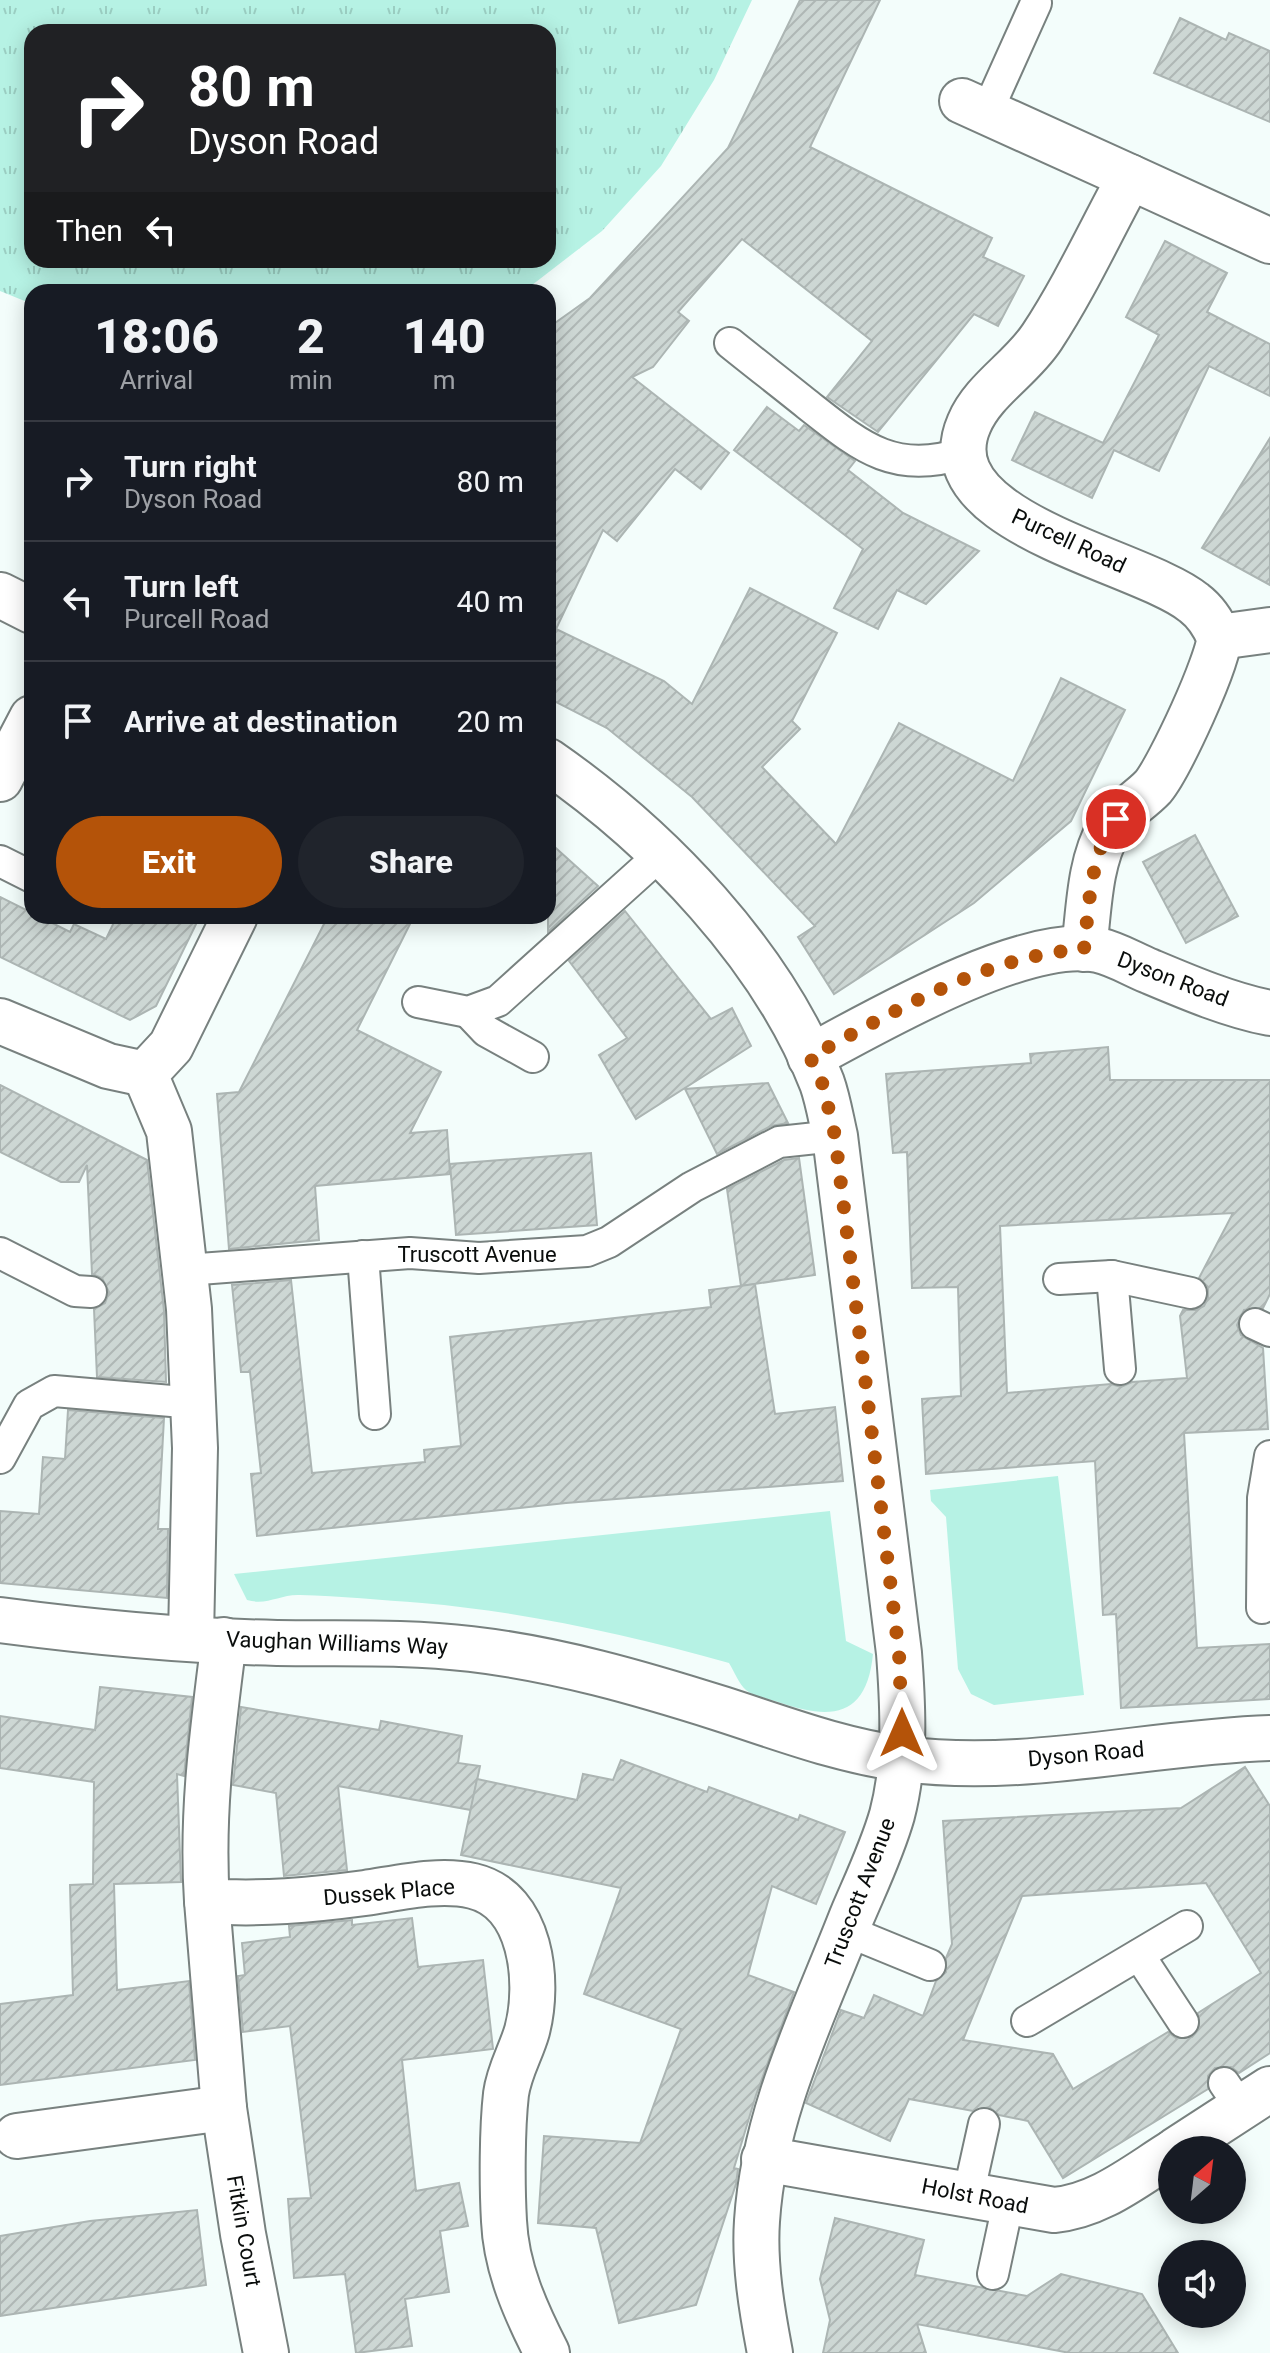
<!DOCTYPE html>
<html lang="en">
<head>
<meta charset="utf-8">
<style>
	body { margin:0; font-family:Roboto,sans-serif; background:#20242c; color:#f1f3f6; height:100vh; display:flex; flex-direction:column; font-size:30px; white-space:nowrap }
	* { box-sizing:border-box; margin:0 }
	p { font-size:26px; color:#9ea1a6 }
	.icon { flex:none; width:44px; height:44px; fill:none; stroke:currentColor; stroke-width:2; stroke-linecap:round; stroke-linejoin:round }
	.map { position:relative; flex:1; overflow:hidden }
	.drawer { position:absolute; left:24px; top:284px; width:532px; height:640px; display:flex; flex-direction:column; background:#171b24; border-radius:24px; box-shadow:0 4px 20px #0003 }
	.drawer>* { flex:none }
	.banner { position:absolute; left:24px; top:24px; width:532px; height:244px; border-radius:24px; box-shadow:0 4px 20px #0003; background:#202124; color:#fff; overflow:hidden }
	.needle { width:52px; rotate:28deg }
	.controls { position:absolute; left:1158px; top:2136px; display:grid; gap:16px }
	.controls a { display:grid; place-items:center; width:88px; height:88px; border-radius:50%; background:#171b24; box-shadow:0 4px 20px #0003; font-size:40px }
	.pin { position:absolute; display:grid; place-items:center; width:68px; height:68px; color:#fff; margin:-34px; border:4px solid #fff; border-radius:50%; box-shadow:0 2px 8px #0007 }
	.me { position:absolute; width:88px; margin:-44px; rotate:0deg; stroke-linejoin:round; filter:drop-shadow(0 0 6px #0008) }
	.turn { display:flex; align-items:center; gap:28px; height:168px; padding:0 32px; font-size:36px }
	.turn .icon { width:104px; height:104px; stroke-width:2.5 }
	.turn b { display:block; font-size:56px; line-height:68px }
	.then { display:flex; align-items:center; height:76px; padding:0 32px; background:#0003; gap:16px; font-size:30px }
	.eta { display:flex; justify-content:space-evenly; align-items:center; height:136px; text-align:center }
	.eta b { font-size:48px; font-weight:800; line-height:56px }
	.action { display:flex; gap:16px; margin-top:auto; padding:16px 32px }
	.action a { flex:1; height:92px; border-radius:48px; background:#b45309; color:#fff; font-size:32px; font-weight:800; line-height:92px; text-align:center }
	.action a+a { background:#20242c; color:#f1f3f6 }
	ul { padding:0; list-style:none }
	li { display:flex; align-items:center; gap:24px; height:120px; padding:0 32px; border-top:2px solid #363941 }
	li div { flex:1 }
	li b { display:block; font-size:30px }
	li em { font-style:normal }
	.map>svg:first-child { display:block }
	.green { fill:#b6f2e4 }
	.park { fill:url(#park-tufts); fill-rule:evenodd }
	.building { fill:url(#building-hatch); stroke:#acb5b3; stroke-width:2; fill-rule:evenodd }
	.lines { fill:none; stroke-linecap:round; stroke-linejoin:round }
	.lane-casing { stroke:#78817f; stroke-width:34 }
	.street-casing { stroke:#78817f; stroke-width:48 }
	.lane { stroke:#fff; stroke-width:30 }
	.street { stroke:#fff; stroke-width:44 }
	.route { stroke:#b45309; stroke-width:14; stroke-dasharray:0 25.2 }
	.labels { text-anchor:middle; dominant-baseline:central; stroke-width:8; stroke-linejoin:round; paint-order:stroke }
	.street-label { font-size:22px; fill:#0a0d0c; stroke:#fff }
</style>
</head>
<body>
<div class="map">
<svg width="1270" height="2353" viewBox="0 0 1270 2353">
	<defs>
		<pattern id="park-tufts" width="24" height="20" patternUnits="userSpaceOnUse" patternTransform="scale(2)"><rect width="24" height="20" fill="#b6f2e4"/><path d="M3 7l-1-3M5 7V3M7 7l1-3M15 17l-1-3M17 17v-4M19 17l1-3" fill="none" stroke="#9bcec2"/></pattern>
		<pattern id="building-hatch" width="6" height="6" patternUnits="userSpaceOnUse" patternTransform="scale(2)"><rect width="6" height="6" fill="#cdd7d4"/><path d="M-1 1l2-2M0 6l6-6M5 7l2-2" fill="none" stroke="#afb7b5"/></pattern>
	</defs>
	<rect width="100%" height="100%" fill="#f3fdfb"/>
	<!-- green -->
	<g class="green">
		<polygon points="1058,1476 1084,1695 994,1705 971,1694 958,1669 946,1517 931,1501 930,1490"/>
		<path d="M830,1511L846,1641L873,1654C867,1715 834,1721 781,1703C771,1699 754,1697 746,1690C739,1684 734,1671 729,1663C629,1635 526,1612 422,1603C382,1600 340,1596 300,1595C280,1594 267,1606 247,1600L234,1574Z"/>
	</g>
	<!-- park -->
	<path class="park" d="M0,0H752L714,80L661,166L602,231L523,292H32V304L0,291ZM32,32H548V260H32Z"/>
	<!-- building -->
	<g class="building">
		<polygon points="800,0 880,0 810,147 992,238 983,257 1024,276 998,326 974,314 878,432 827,397 872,341 742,239 678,312 689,321 653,367 632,377 729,453 701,489 675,469 617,541 603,530 556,629 664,681 692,704 750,588 837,633 792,721 800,729 762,767 836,844 899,723 1013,781 1061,678 1125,710 1071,821 974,903 834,994 798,937 815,926 692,797 607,728 548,698 548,328 590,298 728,148"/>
		<polygon points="1180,18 1226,40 1229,33 1270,51 1270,122 1154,73"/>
		<polygon points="1165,241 1227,273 1207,312 1270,344 1270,396 1209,366 1159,471 1114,450 1092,498 1012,460 1035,412 1103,443 1159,335 1126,317"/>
		<polygon points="767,407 799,431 804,425 855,461 848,470 903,513 979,551 926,604 897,590 878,629 834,608 863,549 734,450"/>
		<polygon points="1270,438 1270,585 1202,548"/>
		<polygon points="1195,835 1238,916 1186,943 1143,862"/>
		<polygon points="548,841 598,886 548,932"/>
		<polygon points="0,897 70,932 74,924 106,939 117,916 200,916 156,1006 130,1020 0,957"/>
		<polygon points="625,911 711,1019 732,1008 751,1046 636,1119 599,1055 627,1038 569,961"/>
		<polygon points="328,916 414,916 357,1030 441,1072 410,1133 447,1130 450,1174 315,1186 319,1240 229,1249 217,1094 239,1092"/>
		<path d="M1108,1047L1110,1080H1270V1294L1263,1308L1244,1310L1237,1325L1241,1335L1263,1348L1268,1429L1184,1433L1197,1648L1270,1644V1699L1121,1708L1116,1614L1103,1615L1095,1461L926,1474L922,1399L961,1396L958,1287L912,1288L907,1152L893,1153L886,1074L1031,1063L1030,1054ZM1233,1213L1199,1278L1208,1287V1298L1204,1306L1196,1310H1183L1180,1316L1187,1378L1132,1382L1121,1387L1111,1384L1007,1393L1000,1226Z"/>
		<polygon points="768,1083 788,1123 771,1126 717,1154 685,1089"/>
		<polygon points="0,1085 147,1160 164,1311 166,1382 97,1377 94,1309 105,1303 109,1292 102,1278 92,1274 87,1165 79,1182 61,1182 0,1152"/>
		<polygon points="591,1153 597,1225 456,1235 450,1164"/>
		<polygon points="799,1158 815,1275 741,1286 727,1189 784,1160"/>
		<polygon points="291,1280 312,1473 425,1462 424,1450 461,1446 450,1337 711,1307 709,1290 755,1284 775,1414 835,1407 843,1481 566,1503 257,1536 251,1474 261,1473 250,1372 241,1372 232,1285"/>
		<polygon points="68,1410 164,1418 158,1529 168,1529 167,1598 0,1583 0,1511 39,1514 43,1457 65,1459"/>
		<polygon points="100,1687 192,1697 184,1776 177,1774 181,1882 114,1884 117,1990 189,1981 195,2060 0,2085 0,2004 73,1995 70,1885 93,1884 94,1782 0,1768 0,1716 95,1730"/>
		<polygon points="241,1707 379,1730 381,1721 462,1736 458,1763 480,1766 471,1810 338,1786 347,1870 284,1876 276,1793 233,1785"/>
		<polygon points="621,1760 707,1792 709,1787 798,1820 800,1815 845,1832 816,1904 772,1886 748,1975 794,1992 756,2095 734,2168 738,2169 736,2184 696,2305 619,2323 596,2228 538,2223 544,2136 640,2143 681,2029 584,1994 621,1888 461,1855 477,1779 577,1800 583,1774 613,1780"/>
		<path d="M1245,1767L1270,1806V2053L1239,2073L1231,2067L1215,2068L1208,2076V2089L1063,2178L1028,2121L999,2115L989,2107L973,2111L909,2099L890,2141L806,2103L841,2010L864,2018L874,1995L923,2016L936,1981L946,1972V1958L952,1944L943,1821L1181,1808ZM1206,1883L1261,1973L1198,2013L1199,2029L1192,2037L1176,2038L1168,2032L1073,2089L1053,2054L963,2040L1022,1896Z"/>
		<polygon points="412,1918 418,1967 483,1960 493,2049 402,2060 416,2191 459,2183 468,2226 440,2231 449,2292 405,2299 412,2346 356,2353 345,2274 294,2278 288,2199 311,2198 290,2026 243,2032 238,1976 245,1975 242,1943 290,1937 289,1926 352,1920 352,1925"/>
		<polygon points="197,2210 206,2285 0,2316 0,2236 90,2221"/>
		<polygon points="835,2218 924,2240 915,2275 1027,2296 1061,2274 1142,2294 1178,2353 1070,2353 917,2324 926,2353 823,2353 830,2320 820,2279"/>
	</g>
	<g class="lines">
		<!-- lane casing -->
		<g class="lane-casing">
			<g id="lane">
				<polyline points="987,112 1036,3"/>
				<path d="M730,343C756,364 782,384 808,405C860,446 894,476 963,453"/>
				<polyline points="0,861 32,877"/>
				<polyline points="418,1002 468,1012 498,1001 661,854"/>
				<polyline points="468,1012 486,1031 533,1057"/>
				<polyline points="0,1253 75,1291 91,1292"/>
				<polyline points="363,1256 375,1414"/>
				<polyline points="186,1270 410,1253 479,1258 587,1251 609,1242 692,1187 779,1142 835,1136"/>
				<polyline points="1112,1276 1120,1369"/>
				<polyline points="1059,1279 1112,1276 1191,1293"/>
				<polyline points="1255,1324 1270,1331"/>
				<polyline points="0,1458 29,1405 54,1391 195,1403"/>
				<polyline points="1262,1608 1263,1498 1270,1456"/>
				<polyline points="847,1931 930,1965"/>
				<polyline points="1139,1955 1183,2022"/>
				<polyline points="1027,2021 1187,1926"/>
				<polyline points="1224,2083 1241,2108"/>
				<polyline points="968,2196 984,2124"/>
				<polyline points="993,2274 1008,2204"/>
			</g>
		</g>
		<!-- street casing -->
		<g class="street-casing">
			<g id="street">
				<polyline points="962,101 1130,177"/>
				<polyline points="0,595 32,611"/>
				<polyline points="1219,637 1270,630"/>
				<path d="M548,761C659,838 772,955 822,1083C828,1100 831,1119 835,1136L899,1653C903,1706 906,1762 892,1815C882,1850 866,1883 852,1916C813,2016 764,2112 757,2221C754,2264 762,2311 770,2353"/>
				<polyline points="0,779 32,718"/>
				<path d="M1084,949C1089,911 1089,863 1109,829C1119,812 1139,802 1153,787C1169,768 1220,659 1219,637C1213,623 1206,612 1194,603C1142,560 926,523 969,424C983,390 1021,369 1042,337C1075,287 1101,230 1130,177L1270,241"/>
				<polyline points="0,1021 108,1066 145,1074"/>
				<path d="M810,1057C875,1022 1025,935 1098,950C1116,954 1132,964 1149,971C1187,987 1229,1005 1270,1013"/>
				<path d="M0,1620C91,1632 185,1641 277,1643C342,1644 406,1641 471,1649C557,1659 640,1683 722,1709C781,1728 841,1751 903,1759C1025,1775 1148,1742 1270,1738"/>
				<polyline points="191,1637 195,1448 189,1309 169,1131 145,1074 171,1046 235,916"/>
				<path d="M224,1640C213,1728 201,1812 207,1901C260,1905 312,1900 365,1893C399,1888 439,1878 473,1886C532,1900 540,1982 527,2031C521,2052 509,2071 506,2094C502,2129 502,2186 504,2221C506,2268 526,2312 547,2353"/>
				<polyline points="207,1901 224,2108 243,2234 266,2353"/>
				<polyline points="17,2136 224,2108"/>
				<polyline points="1176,2150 1270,2089"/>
				<path d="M764,2159L1054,2210C1099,2206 1135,2176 1172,2153"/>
			</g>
		</g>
		<!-- lane -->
		<use href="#lane" class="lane"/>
		<!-- street -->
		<use href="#street" class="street"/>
	</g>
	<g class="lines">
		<!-- route -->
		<path class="route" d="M902,1733L899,1653L835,1136L823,1085L810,1057C894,1012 987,955 1084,949C1089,907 1090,854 1116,819"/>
	</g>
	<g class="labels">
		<!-- street labels -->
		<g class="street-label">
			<text transform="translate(1069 541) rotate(25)">Purcell Road</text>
			<text transform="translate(1173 979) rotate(21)">Dyson Road</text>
			<text x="477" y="1254">Truscott Avenue</text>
			<text transform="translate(337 1643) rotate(2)">Vaughan Williams Way</text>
			<text transform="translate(1086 1754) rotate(-5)">Dyson Road</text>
			<text transform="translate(389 1892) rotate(-5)">Dussek Place</text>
			<text transform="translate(860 1893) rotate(-69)">Truscott Avenue</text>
			<text transform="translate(975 2196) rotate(11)">Holst Road</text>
			<text transform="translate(244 2231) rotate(80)">Fitkin Court</text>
		</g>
	</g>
</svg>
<div class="controls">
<a><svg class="needle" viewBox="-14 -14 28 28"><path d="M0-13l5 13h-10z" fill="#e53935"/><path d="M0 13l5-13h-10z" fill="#9ea1a6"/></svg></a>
<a><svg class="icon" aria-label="sound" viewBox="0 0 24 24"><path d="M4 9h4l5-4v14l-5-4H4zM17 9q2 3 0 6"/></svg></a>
</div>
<div class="pin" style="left:1116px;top:819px;background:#d93025"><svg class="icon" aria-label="arrive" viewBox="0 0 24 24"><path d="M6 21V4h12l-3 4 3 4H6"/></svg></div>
<svg class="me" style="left:902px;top:1733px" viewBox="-20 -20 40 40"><path d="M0-17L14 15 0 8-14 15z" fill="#b45309" stroke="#fff" stroke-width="4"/></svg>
<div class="banner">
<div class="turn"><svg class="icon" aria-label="right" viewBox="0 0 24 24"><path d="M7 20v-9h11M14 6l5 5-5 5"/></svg><div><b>80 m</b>Dyson Road</div></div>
<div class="then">Then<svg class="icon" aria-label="left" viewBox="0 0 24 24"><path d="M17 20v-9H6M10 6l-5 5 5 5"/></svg></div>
</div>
<section class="drawer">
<div class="eta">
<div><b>18:06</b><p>Arrival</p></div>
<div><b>2</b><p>min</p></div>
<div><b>140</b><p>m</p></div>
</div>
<ul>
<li><svg class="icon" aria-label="right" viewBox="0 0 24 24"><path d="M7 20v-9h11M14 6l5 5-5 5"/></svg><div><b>Turn right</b><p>Dyson Road</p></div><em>80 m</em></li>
<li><svg class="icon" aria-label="left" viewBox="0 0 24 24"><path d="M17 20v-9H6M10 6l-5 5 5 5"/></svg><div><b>Turn left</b><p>Purcell Road</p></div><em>40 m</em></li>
<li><svg class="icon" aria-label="arrive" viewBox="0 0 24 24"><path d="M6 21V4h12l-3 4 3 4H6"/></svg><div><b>Arrive at destination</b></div><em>20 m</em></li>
</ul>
<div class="action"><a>Exit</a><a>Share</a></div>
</section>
</div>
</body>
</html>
